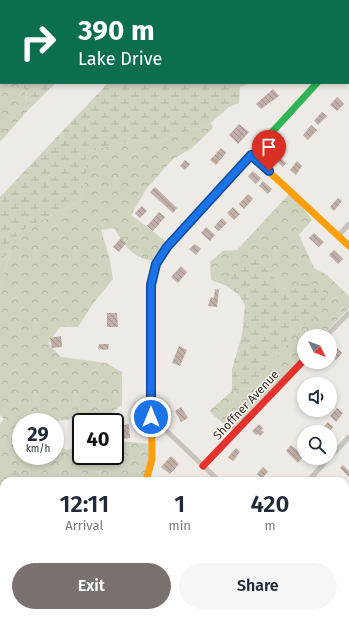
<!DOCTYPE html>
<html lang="en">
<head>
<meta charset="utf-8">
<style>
	body { margin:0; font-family:"Fira Sans",sans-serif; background:#f6f6f7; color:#1f2937; height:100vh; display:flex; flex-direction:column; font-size:15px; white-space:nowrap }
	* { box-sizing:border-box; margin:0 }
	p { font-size:13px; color:#747a83 }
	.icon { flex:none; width:22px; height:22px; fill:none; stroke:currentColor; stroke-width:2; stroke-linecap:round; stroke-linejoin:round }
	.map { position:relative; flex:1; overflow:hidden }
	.panel { position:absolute; left:0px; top:477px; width:349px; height:140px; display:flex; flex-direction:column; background:#fff; border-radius:12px 12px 0 0; box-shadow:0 2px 6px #0003 }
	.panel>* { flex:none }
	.top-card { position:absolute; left:0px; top:0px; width:349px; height:84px; box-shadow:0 2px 6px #0003; background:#0b6e4f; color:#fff; overflow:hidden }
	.needle { width:26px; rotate:132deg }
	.controls { position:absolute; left:297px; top:329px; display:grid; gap:8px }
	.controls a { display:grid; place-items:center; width:40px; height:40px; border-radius:50%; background:#fff; box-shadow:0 2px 6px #0003; font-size:20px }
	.speed { position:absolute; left:12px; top:413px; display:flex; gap:8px; font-size:20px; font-weight:700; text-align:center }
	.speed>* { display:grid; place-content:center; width:52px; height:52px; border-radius:50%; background:#fff; box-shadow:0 2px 6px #0003; line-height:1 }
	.speed small { font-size:10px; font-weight:400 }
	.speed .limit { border:2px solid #111; border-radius:6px; background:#fff; color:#111 }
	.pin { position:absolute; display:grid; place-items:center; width:34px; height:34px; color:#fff; margin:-41px -17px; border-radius:50% 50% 50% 0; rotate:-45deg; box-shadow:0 0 4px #0007 }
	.pin .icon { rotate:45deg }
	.me { position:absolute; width:44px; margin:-22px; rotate:0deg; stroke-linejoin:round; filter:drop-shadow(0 0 3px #0008) }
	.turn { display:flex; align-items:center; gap:14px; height:84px; padding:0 12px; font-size:18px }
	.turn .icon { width:52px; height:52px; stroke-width:2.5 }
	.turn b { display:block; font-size:28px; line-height:34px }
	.eta { display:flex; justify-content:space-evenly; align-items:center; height:68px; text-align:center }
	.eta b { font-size:24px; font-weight:600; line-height:28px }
	.primary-button { display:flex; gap:8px; margin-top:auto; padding:8px 12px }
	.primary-button a { flex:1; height:46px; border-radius:24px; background:#78716d; color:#fff; font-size:16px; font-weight:600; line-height:46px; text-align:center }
	.primary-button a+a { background:#f6f6f7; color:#1f2937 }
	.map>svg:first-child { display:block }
	.green { fill:#cfd3c0 }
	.forest { fill:url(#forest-crowns) }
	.wetland { fill:url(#wetland-marsh) }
	.building { fill:url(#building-back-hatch) }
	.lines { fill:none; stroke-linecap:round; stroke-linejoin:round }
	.street { stroke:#c8c3bd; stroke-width:5 }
	.fast { stroke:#30b455; stroke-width:7 }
	.slow { stroke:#ff9f0a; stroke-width:7 }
	.jam { stroke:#e5322d; stroke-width:7 }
	.route-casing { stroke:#114b97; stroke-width:10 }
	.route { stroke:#1a73e8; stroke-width:7 }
	.labels { text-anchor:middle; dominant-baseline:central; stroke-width:3; stroke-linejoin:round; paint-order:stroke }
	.street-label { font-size:12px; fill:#39302c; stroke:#faf5ee }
</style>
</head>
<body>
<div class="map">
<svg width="349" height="617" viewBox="0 0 349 617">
	<defs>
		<pattern id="forest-crowns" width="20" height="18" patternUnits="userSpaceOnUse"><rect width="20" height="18" fill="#cfd3c0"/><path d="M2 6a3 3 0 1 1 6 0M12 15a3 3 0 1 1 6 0" fill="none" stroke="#b2b5a5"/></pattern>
		<pattern id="wetland-marsh" width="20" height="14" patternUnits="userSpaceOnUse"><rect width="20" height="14" fill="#cfd3c0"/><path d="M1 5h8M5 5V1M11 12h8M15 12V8" fill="none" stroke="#b2b5a5"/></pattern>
		<pattern id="building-back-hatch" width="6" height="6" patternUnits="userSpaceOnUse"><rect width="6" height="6" fill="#c1b0a8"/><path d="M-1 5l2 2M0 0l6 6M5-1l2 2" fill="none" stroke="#9e9089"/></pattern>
	</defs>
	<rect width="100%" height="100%" fill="#eeeae5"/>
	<!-- green -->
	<polygon class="green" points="14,240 0,287 0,264"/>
	<!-- forest -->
	<g class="forest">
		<polygon points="0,0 29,0 1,1 1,83 23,83 29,109 0,142"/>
		<path d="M211,123L213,128L192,148L173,159L147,188L131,215L167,242L155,261C131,258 125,246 114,228L101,230L109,256L113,279L92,305L78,327H60L48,343L61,357L106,363L122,372V405L104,418L89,422L72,419L57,421L55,429V422H21V456H55V445L67,450L81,447V456H115V442H131L149,444V458L143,481H26L17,470L0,467V424L4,419L0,415V287L14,240L19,232L80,201L86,176V153C113,144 130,138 159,143L174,134L206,127Z"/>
		<path d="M289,194L301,205L312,220L299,235L314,268L327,275L349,296V308L322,336H304V355L232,431L209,411L232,391L251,388L286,345L290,333L318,316L320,288C308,281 296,286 283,289L259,259L236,267L227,286L211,280L210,262L223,251L237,250Z"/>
		<polygon points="349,499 349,541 345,541 345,501"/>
		<polygon points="0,547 4,549 4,598 0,597"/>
		<polygon points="230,613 315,613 320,617 223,617"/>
	</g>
	<!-- wetland -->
	<g class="wetland">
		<polygon points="23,83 56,83 29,109"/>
		<path d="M108,83H251L240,87L239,103L229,107L206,127L174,134L159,143C131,138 113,144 86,153V176L80,201L19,232L0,264V197Z"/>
		<path d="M248,259H259L283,289C292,287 305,281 314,284C328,289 328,306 319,315C312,322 299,327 290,333L286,345L251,388L232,391V369L242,335L245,305L238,294L227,286L236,267Z"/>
		<polygon points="0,467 17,470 26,481 4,481 4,549 0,547"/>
		<polygon points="345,541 349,541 349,600 345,603"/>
	</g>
	<!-- building -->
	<g class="building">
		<polygon points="273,89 279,96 261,109 256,104"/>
		<polygon points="337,97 344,104 337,111 330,105"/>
		<polygon points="322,112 327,116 318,125 314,121"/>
		<polygon points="239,124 249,132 238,144 229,135"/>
		<polygon points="311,125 317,130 308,140 303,135"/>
		<polygon points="221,148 226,153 216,165 210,160"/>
		<polygon points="278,155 286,163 283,167 275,159"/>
		<polygon points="185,160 190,164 185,170 180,166"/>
		<polygon points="297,161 302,166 296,175 290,170"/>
		<polygon points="253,171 261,178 256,184 248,176"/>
		<polygon points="263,181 272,189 268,194 259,186"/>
		<polygon points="155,187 177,208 173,213 150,192"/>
		<polygon points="248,194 253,199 244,209 239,204"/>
		<polygon points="338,198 342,201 334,211 330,207"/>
		<polygon points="142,206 147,211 140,218 135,213"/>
		<polygon points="233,207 240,214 234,220 227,213"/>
		<polygon points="159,212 165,217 153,231 147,226"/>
		<polygon points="222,218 227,223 219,231 214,227"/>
		<polygon points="206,227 215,235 210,241 201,233"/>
		<polygon points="314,233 324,242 319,247 309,238"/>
		<polygon points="121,238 126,243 119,252 113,247"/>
		<polygon points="195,244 201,249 196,255 189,249"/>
		<polygon points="334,250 343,259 338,264 329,255"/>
		<polygon points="181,266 187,272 178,283 171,277"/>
		<polygon points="215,289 219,290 217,307 208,306 211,297 214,298"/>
		<polygon points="107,313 117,313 118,327 107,327"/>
		<polygon points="61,336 62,347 52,348 50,338"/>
		<polygon points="99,344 109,344 108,350 98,349"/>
		<polygon points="179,346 187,350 180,366 172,363"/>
		<polygon points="336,347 342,353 336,360 330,355"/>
		<polygon points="181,407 188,418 181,422 175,411"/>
		<polygon points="337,408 343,413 336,422 330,416"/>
		<polygon points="328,422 333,427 329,432 326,432 322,429"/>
		<polygon points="129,424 130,438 120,439 119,426"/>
		<polygon points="259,424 263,428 261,430 264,432 260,436 258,434 256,435 252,431"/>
		<polygon points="291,445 304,456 298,463 286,451"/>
		<polygon points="236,448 240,452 233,461 228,457"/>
		<polygon points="171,456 179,464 170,474 161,467"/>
		<polygon points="343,465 349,471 349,477 340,468"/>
		<polygon points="263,467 268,472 262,478 257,474"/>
		<polygon points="42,613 52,613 56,617 42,617 44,615"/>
	</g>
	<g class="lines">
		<!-- street -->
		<g class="street">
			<polyline points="338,236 349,224"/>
			<polyline points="326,336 349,313"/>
			<polyline points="152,417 219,481"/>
			<polyline points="330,457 349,437"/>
			<polyline points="308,481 329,458"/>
			<polyline points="93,613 98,617"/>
			<polyline points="175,617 179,613"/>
		</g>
		<!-- fast -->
		<polyline class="fast" points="232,176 317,83"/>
		<!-- slow -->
		<g class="slow">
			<polyline points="348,50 349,49"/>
			<polyline points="251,155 349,246"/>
			<polyline points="146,481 152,459 151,330"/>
			<polyline points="6,617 13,613"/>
		</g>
		<!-- jam -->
		<g class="jam">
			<polyline points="151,330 151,291 156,265 167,247 232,176"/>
			<polyline points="203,466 304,360"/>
		</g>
	</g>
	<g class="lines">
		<!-- route casing -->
		<g class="route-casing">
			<polyline id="route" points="151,417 151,285 156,264 167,247 251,155 269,171"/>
		</g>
		<!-- route -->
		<use href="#route" class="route"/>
	</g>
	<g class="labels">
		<!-- street labels -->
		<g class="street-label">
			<text transform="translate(246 405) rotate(-47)">Shoffner Avenue</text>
		</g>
	</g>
</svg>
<div class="controls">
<a><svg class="needle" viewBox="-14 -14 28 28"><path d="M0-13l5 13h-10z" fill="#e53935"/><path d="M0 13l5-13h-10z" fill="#747a83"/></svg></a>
<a><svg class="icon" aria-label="sound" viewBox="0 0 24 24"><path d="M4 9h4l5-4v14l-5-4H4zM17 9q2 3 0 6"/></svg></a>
<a><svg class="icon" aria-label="search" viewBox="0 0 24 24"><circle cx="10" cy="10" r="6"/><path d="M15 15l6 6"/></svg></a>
</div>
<div class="speed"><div>29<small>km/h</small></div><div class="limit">40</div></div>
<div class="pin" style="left:269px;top:171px;background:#d93025"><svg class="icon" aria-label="arrive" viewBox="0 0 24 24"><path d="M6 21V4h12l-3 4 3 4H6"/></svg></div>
<svg class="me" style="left:151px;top:417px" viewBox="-20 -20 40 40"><circle r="17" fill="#1a73e8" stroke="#fff" stroke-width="3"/><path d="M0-11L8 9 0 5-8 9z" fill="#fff"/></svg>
<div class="top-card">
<div class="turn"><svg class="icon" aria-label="right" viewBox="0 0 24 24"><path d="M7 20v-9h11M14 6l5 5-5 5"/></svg><div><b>390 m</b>Lake Drive</div></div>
</div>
<section class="panel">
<div class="eta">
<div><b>12:11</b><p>Arrival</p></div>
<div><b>1</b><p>min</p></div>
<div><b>420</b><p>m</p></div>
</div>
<div class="primary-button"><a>Exit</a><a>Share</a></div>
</section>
</div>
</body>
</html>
